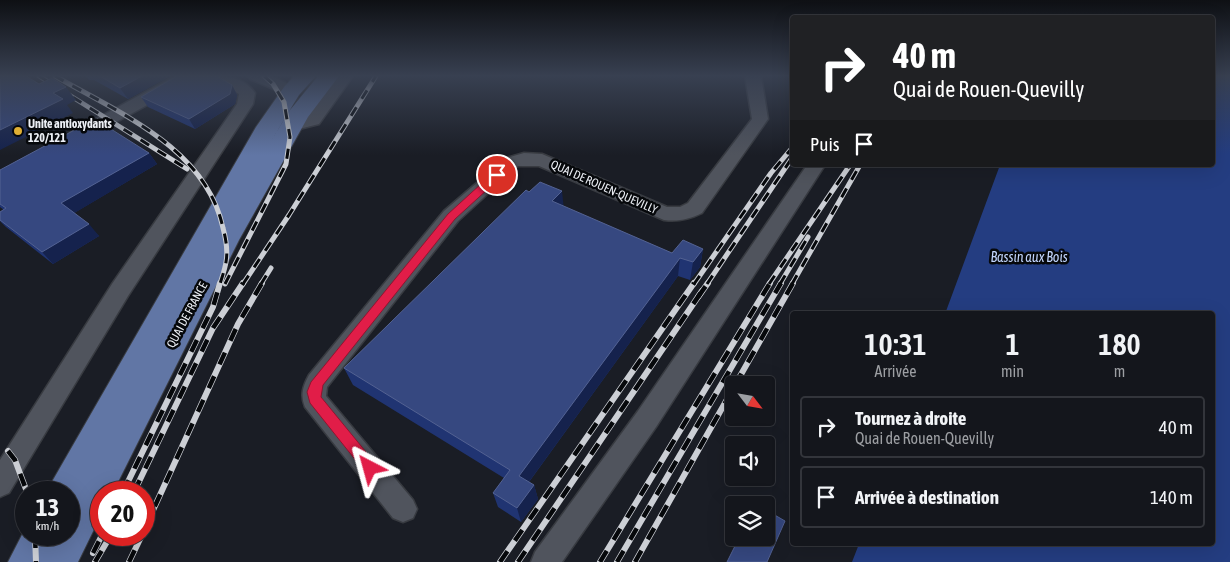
<!DOCTYPE html>
<html lang="fr">
<head>
<meta charset="utf-8">
<style>
	body { margin:0; font-family:"Asap Condensed",sans-serif; background:#212329; color:#f1f3f6; height:100vh; display:flex; flex-direction:column; font-size:19px; white-space:nowrap }
	* { box-sizing:border-box; margin:0 }
	p { font-size:16px; color:#9d9fa3 }
	.icon { flex:none; width:28px; height:28px; fill:none; stroke:currentColor; stroke-width:2; stroke-linecap:round; stroke-linejoin:round }
	.map { position:relative; flex:1; overflow:hidden }
	.sheet { position:absolute; left:790px; top:311px; width:425px; height:235px; display:flex; flex-direction:column; background:#14161c; border-radius:5px; box-shadow:0 5px 20px #0002,0 0 0 1px #33353b }
	.sheet>* { flex:none }
	.banner { position:absolute; left:790px; top:15px; width:425px; height:152px; border-radius:5px; box-shadow:0 5px 20px #0002,0 0 0 1px #33353b; background:#202124; color:#fff; overflow:hidden }
	.needle { width:32px; rotate:121deg }
	.fabs { position:absolute; left:725px; top:376px; display:grid; gap:10px }
	.fabs a { display:grid; place-items:center; width:50px; height:50px; border-radius:5px; background:#14161c; box-shadow:0 5px 20px #0002,0 0 0 1px #33353b; font-size:25px }
	.speed { position:absolute; left:15px; top:481px; display:flex; gap:10px; font-size:25px; font-weight:700; text-align:center }
	.speed>* { display:grid; place-content:center; width:65px; height:65px; border-radius:50%; background:#14161c; box-shadow:0 5px 20px #0002,0 0 0 1px #33353b; line-height:1 }
	.speed small { font-size:12px; font-weight:400 }
	.speed .limit { border:8px solid #d22; background:#fff; color:#111 }
	.pin { position:absolute; display:grid; place-items:center; width:42px; height:42px; color:#fff; margin:-21px; border:2px solid #fff; border-radius:50%; box-shadow:0 1px 5px #0007 }
	.me { position:absolute; width:55px; margin:-28px; rotate:321deg; stroke-linejoin:round; filter:drop-shadow(0 0 4px #0008) }
	.turn { display:flex; align-items:center; gap:18px; height:105px; padding:0 20px; font-size:22px }
	.turn .icon { width:65px; height:65px; stroke-width:2.5 }
	.turn b { display:block; font-size:35px; line-height:42px }
	.then { display:flex; align-items:center; height:48px; padding:0 20px; background:#0003; gap:10px; font-size:19px }
	.eta { display:flex; justify-content:space-evenly; align-items:center; height:85px; text-align:center }
	.eta b { font-size:30px; font-weight:600; line-height:35px }
	ul { padding:0; list-style:none }
	li { display:flex; align-items:center; gap:15px; height:62px; margin:0 10px 8px; padding:0 10px; border:2px solid #33353b; border-radius:5px }
	li div { flex:1 }
	li b { display:block; font-size:19px }
	li em { font-style:normal }
	.map>svg:first-child { display:block }
	.water { fill:#243d81 }
	.lines { fill:none; stroke-linecap:round; stroke-linejoin:round }
	.minor-casing { stroke:#383b41; stroke-width:3 }
	.major-casing { stroke:#383b41; stroke-width:2 }
	.minor { fill:#50545d; fill-rule:evenodd }
	.major { fill:#6176a5; fill-rule:evenodd }
	.rail-far1-casing { stroke:#cccfd5; stroke-width:5 }
	.rail-casing { stroke:#cccfd5; stroke-width:6 }
	.rail-far1 { stroke:#06080b; stroke-width:3; stroke-dasharray:10; stroke-linecap:butt }
	.rail { stroke:#06080b; stroke-width:4.5; stroke-dasharray:13; stroke-linecap:butt }
	.wall { fill:#203472 }
	.shaded-wall { fill:#15224d }
	.building { fill:#364880; stroke:#536292 }
	.route { fill:#e11d48; stroke:#92132f }
	.poi-dot { fill:#e1af34; stroke:#06080b; stroke-width:2 }
	.labels { text-anchor:middle; dominant-baseline:central; stroke-width:5; stroke-linejoin:round; paint-order:stroke }
	.poi-label { font-size:12px; font-weight:bold; fill:#eceff5; stroke:#06080b; text-anchor:start }
	.street-label { font-size:12px; fill:#eceff5; stroke:#06080b }
	.water-label { font-size:14px; font-style:italic; fill:#c2d5fd; stroke:#06080b }
</style>
</head>
<body>
<div class="map">
<svg width="1230" height="562" viewBox="0 0 1230 562">
	<rect width="100%" height="100%" fill="#1a1d25"/>
	<!-- water -->
	<polygon class="water" points="1213,76 1230,76 1230,562 852,562 859,544 1212,544 1212,314 945,314 1000,165 1212,165"/>
	<g class="lines">
		<!-- minor casing -->
		<g class="minor-casing">
			<g id="minor">
				<polygon points="175,76 196,76 194,79 82,141 76,142 70,141 67,137 70,133"/>
				<path d="M209,76C227,76 244,77 255,93L253,104L128,296L9,493L0,497V460L112,284L237,104L239,94Z"/>
				<polygon points="248,76 271,76 297,88 299,91 297,94 285,94 250,79"/>
				<polygon points="337,76 353,76 319,124 291,131 285,130 282,126 285,122 307,116"/>
				<path d="M745,76H761L768,119L702,213C690,219 678,222 664,220L539,166H518L458,221L327,387L326,396L413,500L417,509L413,518L403,522L393,518L305,407C300,395 303,386 309,375L444,211L506,158L524,153L542,154L667,207H680L688,203L752,119Z"/>
				<polygon points="807,165 825,165 656,427 562,562 531,562 535,552 638,411"/>
			</g>
		</g>
		<!-- major casing -->
		<g class="major-casing">
			<polygon id="major" points="294,76 316,76 299,95 268,146 290,110 318,76 339,76 308,117 239,240 113,492 101,492 101,515 78,562 8,562 26,527 26,535 69,535 69,492 48,492 53,480 256,127 284,87"/>
		</g>
		<!-- minor -->
		<use href="#minor" class="minor"/>
		<!-- major -->
		<use href="#major" class="major"/>
		<!-- rail-far1 casing -->
		<g class="rail-far1-casing">
			<g id="rail-far1">
				<polyline points="39,76 187,169"/>
				<path d="M55,76C119,113 206,148 223,228C226,239 228,251 226,262C225,269 222,277 220,284"/>
				<polyline points="225,284 286,164 290,137 284,102 273,84 264,76"/>
				<polyline points="243,284 289,215 376,76"/>
				<polyline points="261,284 271,268"/>
				<polyline points="694,284 771,173 792,148"/>
				<polyline points="707,284 792,158"/>
				<polyline points="769,284 850,165"/>
				<polyline points="780,284 808,237"/>
				<polyline points="792,284 860,165"/>
			</g>
		</g>
		<!-- rail casing -->
		<g class="rail-casing">
			<g id="rail">
				<polyline points="698,297 708,283"/>
				<polyline points="735,385 793,283"/>
				<polyline points="8,451 15,460 27,492"/>
				<polyline points="123,492 213,307 220,283"/>
				<polyline points="134,492 213,328 243,283"/>
				<polyline points="144,530 238,324 262,283"/>
				<polyline points="35,535 36,562"/>
				<polyline points="93,553 102,535"/>
				<polyline points="95,562 111,535"/>
				<polyline points="129,562 142,535"/>
				<polyline points="500,562 694,283"/>
				<polyline points="518,562 702,291"/>
				<polyline points="600,562 770,283"/>
				<polyline points="617,562 781,283"/>
				<polyline points="635,562 734,387"/>
			</g>
		</g>
		<!-- rail-far1 -->
		<use href="#rail-far1" class="rail-far1"/>
		<!-- rail -->
		<use href="#rail" class="rail"/>
	</g>
	<!-- wall -->
	<g class="wall">
		<polygon points="86,76 170,76 128,99 94,80 89,80"/>
		<polygon points="232,85 237,95 235,104 195,129 148,107 141,97"/>
		<polygon points="149,153 157,164 74,213 99,236 53,264 6,227 0,221 0,212 4,210 0,207 0,170"/>
		<polygon points="529,192 672,253 703,249 700,267 690,280 678,276 529,482 534,485 538,499 521,522 498,507 493,493 504,478 353,385 344,368"/>
	</g>
	<!-- shaded-wall -->
	<g class="shaded-wall">
		<polygon points="142,76 170,76 128,99 120,88"/>
		<polygon points="232,85 237,95 235,104 195,129 189,119"/>
		<polygon points="66,87 76,100 67,105 73,113 0,150 0,130 53,93"/>
		<polygon points="149,153 157,164 71,215 61,203"/>
		<polygon points="562,191 564,210 552,201"/>
		<polygon points="89,224 99,236 53,264 42,252"/>
		<polygon points="703,249 700,267 690,280 693,262"/>
		<polygon points="680,258 678,276 523,490 519,476"/>
		<polygon points="534,485 538,499 521,522 517,508"/>
	</g>
	<!-- building -->
	<g class="building">
		<polygon points="0,76 26,76 39,84 52,78 66,87 53,93 63,99 0,130"/>
		<polygon points="100,76 142,76 120,88"/>
		<polygon points="177,76 217,76 232,85 230,94 189,119 141,97"/>
		<polygon points="95,119 149,153 61,203 89,224 42,252 0,220 0,212 6,208 0,204 0,170"/>
		<polygon points="540,182 562,191 552,201 672,253 683,240 703,249 693,262 680,258 519,476 534,485 517,508 493,493 510,470 344,368 526,190 529,192"/>
		<polygon points="766,510 785,521 767,562 727,562 739,538 766,538"/>
	</g>
	<!-- sky -->
	<linearGradient id="sky" x2="0" y2="1"><stop stop-color="#0e1014"/><stop offset="0.49" stop-color="#384051"/><stop offset="1" stop-color="#384051" stop-opacity="0"/></linearGradient>
	<rect width="1230" height="155" fill="url(#sky)"/>
	<!-- route -->
	<polygon class="route" points="497,172 502,175 500,178 455,219 323,385 321,397 375,463 377,468 375,472 370,474 365,472 310,403 307,392 311,382 448,214 493,173"/>
	<!-- markers -->
	<circle class="poi-dot" cx="18" cy="131" r="5"/>
	<g class="labels">
		<!-- poi labels -->
		<g class="poi-label">
			<text x="28" y="124">Unite antioxydants<tspan x="28" dy="14">120/121</tspan></text>
		</g>
		<!-- street labels -->
		<g class="street-label">
			<text transform="translate(604 187) rotate(24)">QUAI DE ROUEN-QUEVILLY</text>
			<text transform="translate(187 315) rotate(-62)">QUAI DE FRANCE</text>
		</g>
		<!-- water labels -->
		<g class="water-label">
			<text x="1029" y="257">Bassin aux Bois</text>
		</g>
	</g>
</svg>
<div class="fabs">
<a><svg class="needle" viewBox="-14 -14 28 28"><path d="M0-13l5 13h-10z" fill="#e53935"/><path d="M0 13l5-13h-10z" fill="#9d9fa3"/></svg></a>
<a><svg class="icon" aria-label="sound" viewBox="0 0 24 24"><path d="M4 9h4l5-4v14l-5-4H4zM17 9q2 3 0 6"/></svg></a>
<a><svg class="icon" aria-label="layers" viewBox="0 0 24 24"><path d="M12 4l9 5-9 5-9-5zM3 14l9 5 9-5"/></svg></a>
</div>
<div class="speed"><div>13<small>km/h</small></div><div class="limit">20</div></div>
<div class="pin" style="left:497px;top:175px;background:#d93025"><svg class="icon" aria-label="arrive" viewBox="0 0 24 24"><path d="M6 21V4h12l-3 4 3 4H6"/></svg></div>
<svg class="me" style="left:370px;top:468px" viewBox="-20 -20 40 40"><path d="M0-17L14 15 0 8-14 15z" fill="#e11d48" stroke="#fff" stroke-width="4"/></svg>
<div class="banner">
<div class="turn"><svg class="icon" aria-label="right" viewBox="0 0 24 24"><path d="M7 20v-9h11M14 6l5 5-5 5"/></svg><div><b>40 m</b>Quai de Rouen-Quevilly</div></div>
<div class="then">Puis<svg class="icon" aria-label="arrive" viewBox="0 0 24 24"><path d="M6 21V4h12l-3 4 3 4H6"/></svg></div>
</div>
<section class="sheet">
<div class="eta">
<div><b>10:31</b><p>Arrivée</p></div>
<div><b>1</b><p>min</p></div>
<div><b>180</b><p>m</p></div>
</div>
<ul>
<li><svg class="icon" aria-label="right" viewBox="0 0 24 24"><path d="M7 20v-9h11M14 6l5 5-5 5"/></svg><div><b>Tournez à droite</b><p>Quai de Rouen-Quevilly</p></div><em>40 m</em></li>
<li><svg class="icon" aria-label="arrive" viewBox="0 0 24 24"><path d="M6 21V4h12l-3 4 3 4H6"/></svg><div><b>Arrivée à destination</b></div><em>140 m</em></li>
</ul>
</section>
</div>
</body>
</html>
